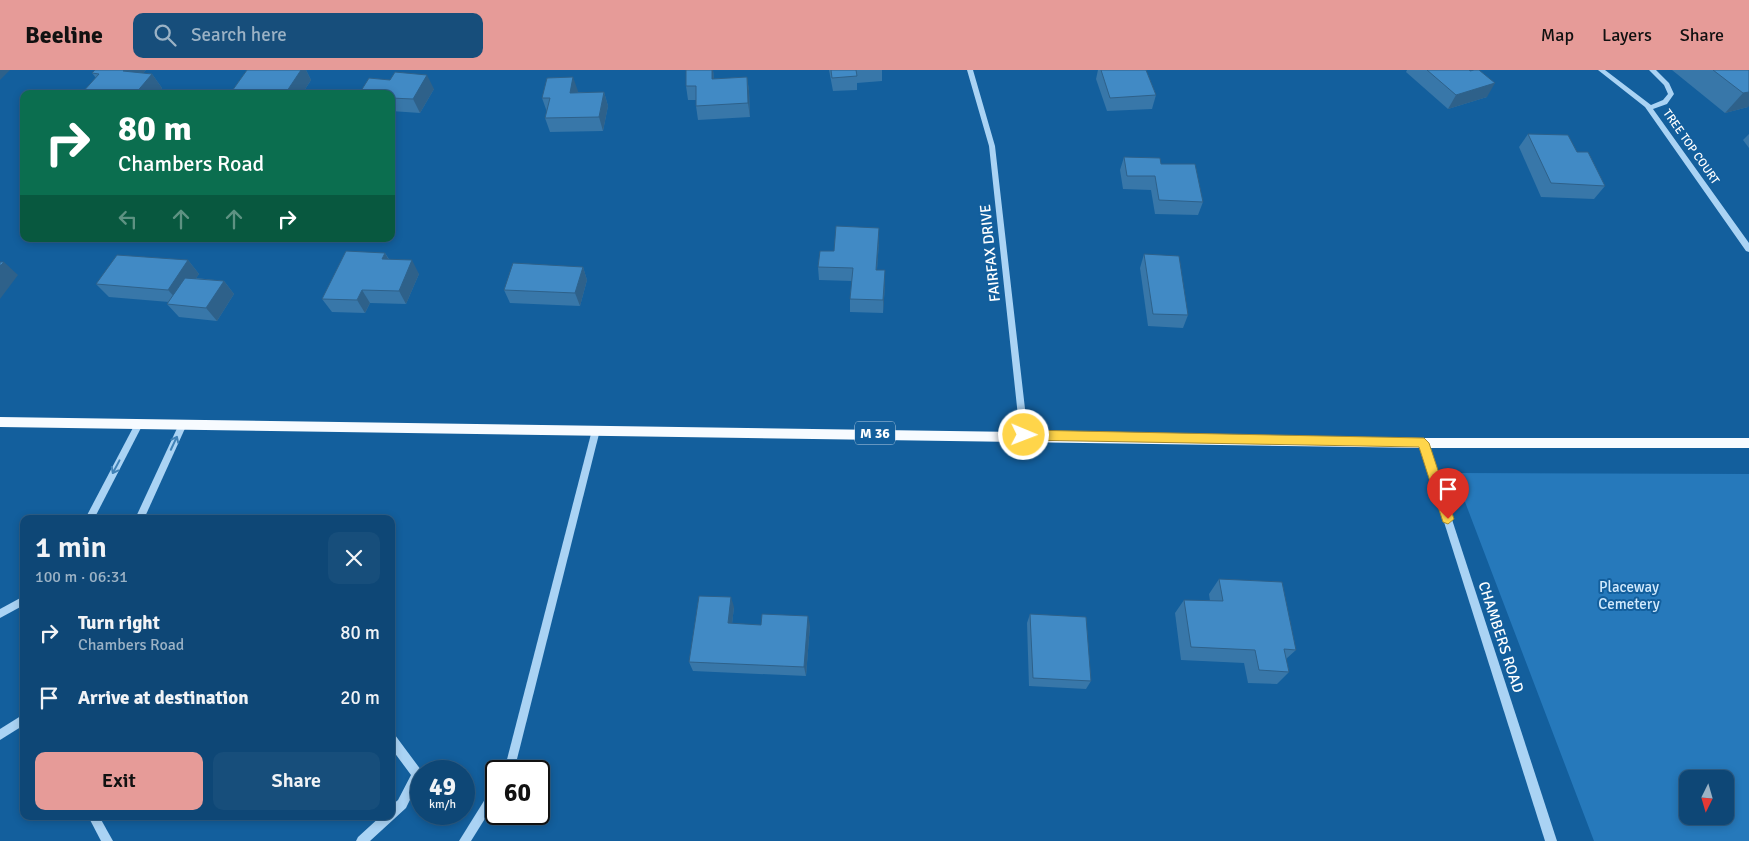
<!DOCTYPE html>
<html lang="en">
<head>
<meta charset="utf-8">
<style>
	body { margin:0; font-family:Signika,sans-serif; background:#174e7b; color:#f1f3f6; height:100vh; display:flex; flex-direction:column; font-size:19px; white-space:nowrap }
	* { box-sizing:border-box; margin:0 }
	p { font-size:16px; color:#9bb2c5 }
	.icon { flex:none; width:28px; height:28px; fill:none; stroke:currentColor; stroke-width:2; stroke-linecap:round; stroke-linejoin:round }
	.map { position:relative; flex:1; overflow:hidden }
	.side { position:absolute; left:20px; top:445px; width:375px; height:305px; display:flex; flex-direction:column; background:#0e4776; border-radius:10px; box-shadow:0 2px 8px #0003,0 0 0 1px #2e5f88 }
	.side>* { flex:none }
	.banner { position:absolute; left:20px; top:20px; width:375px; height:152px; border-radius:10px; box-shadow:0 2px 8px #0003,0 0 0 1px #2e5f88; background:#0b6e4f; color:#fff; overflow:hidden }
	.needle { width:32px; rotate:185deg }
	.fabs { position:absolute; left:1679px; top:700px; display:grid; gap:10px }
	.fabs a { display:grid; place-items:center; width:55px; height:55px; border-radius:10px; background:#0e4776; box-shadow:0 2px 8px #0003,0 0 0 1px #2e5f88; font-size:25px }
	.speed { position:absolute; left:410px; top:690px; display:flex; gap:10px; font-size:25px; font-weight:700; text-align:center }
	.speed>* { display:grid; place-content:center; width:65px; height:65px; border-radius:50%; background:#0e4776; box-shadow:0 2px 8px #0003,0 0 0 1px #2e5f88; line-height:1 }
	.speed small { font-size:12px; font-weight:400 }
	.speed .limit { border:2px solid #111; border-radius:8px; background:#fff; color:#111 }
	.pin { position:absolute; display:grid; place-items:center; width:42px; height:42px; color:#fff; margin:-51px -21px; border-radius:50% 50% 50% 0; rotate:-45deg; box-shadow:0 0 5px #0007 }
	.pin .icon { rotate:45deg }
	.me { position:absolute; width:55px; margin:-28px; rotate:91deg; stroke-linejoin:round; filter:drop-shadow(0 0 4px #0008) }
	.turn { display:flex; align-items:center; gap:18px; height:105px; padding:0 15px; font-size:22px }
	.turn .icon { width:65px; height:65px; stroke-width:2.5 }
	.turn b { display:block; font-size:35px; line-height:42px }
	.lanes { display:flex; align-items:center; height:48px; padding:0 15px; background:#0003; justify-content:center; gap:25px; direction:ltr }
	.lanes .off { opacity:.35 }
	.round { display:grid; place-items:center; flex:none; width:52px; height:52px; border-radius:10px; background:#174e7b }
	.head { display:flex; align-items:center; justify-content:space-between; height:85px; padding:0 15px }
	h1 { font-size:30px; font-weight:600; line-height:38px }
	.action { display:flex; gap:10px; margin-top:auto; padding:10px 15px }
	.action a { flex:1; height:58px; border-radius:10px; background:#e69b98; color:#111; font-size:20px; font-weight:600; line-height:58px; text-align:center }
	.action a+a { background:#174e7b; color:#f1f3f6 }
	ul { padding:0; list-style:none }
	li { display:flex; align-items:center; gap:15px; height:65px; padding:0 15px }
	li div { flex:1 }
	li b { display:block; font-size:19px }
	li em { font-style:normal }
	header { display:flex; align-items:center; gap:30px; box-sizing:border-box; height:70px; padding:0 25px; background:#e69b98; color:#111 }
	header strong { font-size:24px }
	nav { display:flex; gap:28px; margin-inline-start:auto; font-size:18px }
	.search { width:350px; height:45px; background:#174e7b; display:flex; align-items:center; gap:12px; box-sizing:border-box; padding:0 18px; border-radius:10px; color:#9bb2c5; font-size:19px }
	.map>svg:first-child { display:block }
	.green { fill:#2679bb; fill-rule:evenodd }
	.lines { fill:none; stroke-linecap:round; stroke-linejoin:round }
	.minor { fill:#aad3f4; fill-rule:evenodd }
	.major { fill:#f7fbff; fill-rule:evenodd }
	.wall { fill:#3877a9 }
	.shaded-wall { fill:#2e618a }
	.building { fill:#418ac5; stroke:#2e618a }
	.oneway { stroke:#4082b7 }
	.route { fill:#ffd54a; stroke:#a68a30 }
	.labels { text-anchor:middle; dominant-baseline:central; stroke-width:4; stroke-linejoin:round; paint-order:stroke }
	.far-street-label { font-size:12px; fill:#fff; stroke:#135f9d }
	.shield { fill:#135f9d; stroke:#b8cfe2; stroke-width:1 }
	.shield-label { font-size:14px; font-weight:bold; fill:#fff }
	.street-label { font-size:15px; fill:#fff; stroke:#135f9d }
	.park-label { font-size:15px; fill:#d2eafd; stroke:#135f9d }
</style>
</head>
<body>
<header>
<strong>Beeline</strong>
<div class="search"><svg class="icon" aria-label="search" viewBox="0 0 24 24"><circle cx="10" cy="10" r="6"/><path d="M15 15l6 6"/></svg>Search here</div>
<nav><a>Map</a><a>Layers</a><a>Share</a></nav>
</header>
<div class="map">
<svg width="1749" height="771" viewBox="0 0 1749 771">
	<rect width="100%" height="100%" fill="#135f9d"/>
	<!-- green -->
	<path class="green" d="M1454,403L1749,404V771H1594ZM1688,709H1725V746H1688Z"/>
	<g class="lines">
		<!-- minor -->
		<g class="minor">
			<polygon points="967,0 973,0 995,76 1028,365 1027,368 1021,368 1020,365 989,76"/>
			<polygon points="1598,0 1605,0 1651,35 1663,30 1668,24 1664,15 1649,0 1656,0 1669,13 1674,24 1667,34 1653,39 1749,173 1749,182 1746,181 1645,37"/>
			<polygon points="139,350 142,352 143,354 94,449 85,449 136,352"/>
			<polygon points="183,350 186,352 187,354 144,449 135,449 179,354 180,352"/>
			<polygon points="596,356 599,357 600,360 514,701 504,701 592,360 593,357"/>
			<polygon points="1423,369 1426,370 1427,373 1557,771 1545,771 1419,373 1420,370"/>
			<polygon points="24,526 24,535 0,548 0,539"/>
			<polygon points="24,644 24,655 0,670 0,659"/>
			<polygon points="391,664 395,665 421,700 421,707 406,738 370,771 356,771 358,767 381,746 391,746 391,736 398,730 411,705 391,678"/>
			<polygon points="496,717 496,731 471,771 459,771 492,718"/>
			<polygon points="88,746 99,746 113,771 101,771"/>
		</g>
		<!-- major -->
		<polygon class="major" points="0,347 1423,368 1749,368 1749,378 1423,378 0,357"/>
	</g>
	<!-- wall -->
	<g class="wall">
		<polygon points="95,0 146,0 143,3 152,4 162,18 157,24 81,24 96,8 92,3"/>
		<polygon points="247,0 306,0 311,10 302,24 234,24 232,21"/>
		<polygon points="686,0 713,0 714,9 747,7 749,21 750,47 698,50 696,36 696,30 688,30 686,16"/>
		<polygon points="829,0 882,0 882,11 857,13 857,20 833,21"/>
		<polygon points="1098,0 1146,0 1156,25 1152,39 1107,41 1096,9"/>
		<polygon points="1407,0 1469,0 1487,27 1448,39 1406,2"/>
		<polygon points="1672,0 1749,0 1748,37 1725,43"/>
		<polygon points="434,19 420,43 391,41 391,24"/>
		<polygon points="578,21 577,22 604,22 608,36 603,61 550,62 545,48 547,42 542,28"/>
		<polygon points="1528,64 1577,82 1605,116 1594,129 1541,127 1519,77"/>
		<polygon points="1749,64 1749,78 1743,70"/>
		<polygon points="1124,87 1161,94 1203,132 1198,145 1155,144 1151,120 1123,119 1120,100"/>
		<polygon points="879,171 877,200 885,214 883,243 850,242 850,229 852,211 819,210 818,197 834,181"/>
		<polygon points="385,183 389,189 419,204 406,234 370,233 365,243 332,242 322,229"/>
		<polygon points="1144,184 1188,245 1183,258 1148,256 1140,198"/>
		<polygon points="188,190 199,204 196,208 224,211 234,224 217,251 179,247 167,234 169,232 109,227 96,214"/>
		<polygon points="583,197 587,210 580,236 510,233 504,220"/>
		<polygon points="1219,509 1296,580 1286,589 1289,602 1277,614 1248,613 1244,593 1181,590 1175,543 1184,530 1210,531 1209,524"/>
		<polygon points="734,537 732,554 761,555 810,555 806,606 693,601 689,592"/>
		<polygon points="1030,544 1091,611 1086,619 1029,616 1027,553"/>
	</g>
	<!-- shaded-wall -->
	<g class="shaded-wall">
		<polygon points="0,0 10,0 0,10"/>
		<polygon points="124,0 146,0 133,15 123,1"/>
		<polygon points="301,0 306,0 311,10 302,24 285,24"/>
		<polygon points="712,0 713,0 714,9 712,9"/>
		<polygon points="152,4 162,18 157,24 135,24"/>
		<polygon points="427,5 434,19 420,43 413,29"/>
		<polygon points="573,7 578,21 574,36 570,23"/>
		<polygon points="747,7 749,21 750,47 748,33"/>
		<polygon points="1495,13 1487,27 1448,39 1456,25"/>
		<polygon points="604,22 608,36 603,61 599,47"/>
		<polygon points="1749,22 1749,36 1748,37 1725,43 1743,23"/>
		<polygon points="879,158 879,171 876,213 876,200"/>
		<polygon points="385,183 392,196 382,189"/>
		<polygon points="188,190 199,204 180,233 168,220"/>
		<polygon points="412,190 419,204 406,234 399,221"/>
		<polygon points="4,192 18,205 0,229 0,196"/>
		<polygon points="583,197 587,210 580,236 575,223"/>
		<polygon points="885,200 885,214 883,243 883,230"/>
		<polygon points="224,211 234,224 217,251 206,238"/>
		<polygon points="362,220 370,233 365,243 357,230"/>
		<polygon points="731,527 734,537 731,563 728,553"/>
		<polygon points="808,546 810,555 806,606 804,597"/>
	</g>
	<!-- building -->
	<g class="building">
		<polygon points="95,0 124,0 123,1 152,4 135,24 81,24 99,4 92,3"/>
		<polygon points="247,0 301,0 285,24 270,24 232,21"/>
		<polygon points="686,0 712,0 712,9 747,7 748,33 696,36 696,16 686,16"/>
		<polygon points="831,0 856,0 857,6 832,8"/>
		<polygon points="1101,0 1146,0 1156,25 1110,28"/>
		<polygon points="1427,0 1469,0 1470,1 1474,0 1479,0 1495,13 1456,25"/>
		<polygon points="1713,0 1749,0 1749,22 1743,23"/>
		<polygon points="395,2 427,5 413,29 391,28 391,24 359,24 369,8 390,10"/>
		<polygon points="573,7 570,23 604,22 599,47 545,48 550,28 542,28 547,8"/>
		<polygon points="1528,64 1568,65 1577,82 1588,82 1605,116 1551,113"/>
		<polygon points="1124,87 1160,88 1161,94 1195,94 1203,132 1159,130 1155,106 1127,106"/>
		<polygon points="836,156 879,158 876,200 885,200 883,230 850,229 853,198 818,197 820,181 834,181"/>
		<polygon points="346,181 385,183 382,189 412,190 399,221 362,220 357,230 322,229"/>
		<polygon points="1144,184 1179,186 1188,245 1153,244"/>
		<polygon points="117,185 188,190 168,220 96,214"/>
		<polygon points="0,192 4,192 0,196"/>
		<polygon points="513,193 583,197 575,223 504,220"/>
		<polygon points="185,208 224,211 206,238 167,234"/>
		<polygon points="1219,509 1282,512 1296,580 1284,579 1289,602 1259,600 1255,580 1191,577 1184,530 1223,531"/>
		<polygon points="699,526 731,527 728,553 761,555 762,544 808,546 804,597 689,592"/>
		<polygon points="1030,544 1086,547 1091,611 1033,608"/>
	</g>
	<!-- one-way arrows -->
	<defs><path id="oneway-shaft" d="M-6 0H5M1.5-3L5.5 0L1.5 3" fill="none" stroke-width="1.6" stroke-linecap="round" stroke-linejoin="round" transform="scale(1.25)"/></defs>
	<g class="oneway">
		<use href="#oneway-shaft" transform="translate(174 373) rotate(-65)"/>
		<use href="#oneway-shaft" transform="translate(116 397) rotate(118)"/>
	</g>
	<!-- route -->
	<polygon class="route" points="1024,360 1424,368 1429,373 1454,449 1448,454 1443,452 1419,377 1024,370 1018,365"/>
	<g class="labels">
		<!-- far-street labels -->
		<g class="far-street-label">
			<text transform="translate(1691 77) rotate(55)">TREE TOP COURT</text>
		</g>
		<!-- shield labels -->
		<rect class="shield" x="855" y="351.5" width="40" height="23" rx="4"/>
		<g class="shield-label">
			<text x="875" y="363">M 36</text>
		</g>
		<!-- street labels -->
		<g class="street-label">
			<text transform="translate(990 183) rotate(-96)">FAIRFAX DRIVE</text>
			<text transform="translate(1501 567) rotate(72)">CHAMBERS ROAD</text>
		</g>
		<!-- park labels -->
		<g class="park-label">
			<text x="1629" y="517">Placeway<tspan x="1629" dy="17">Cemetery</tspan></text>
		</g>
	</g>
</svg>
<div class="fabs">
<a><svg class="needle" viewBox="-14 -14 28 28"><path d="M0-13l5 13h-10z" fill="#e53935"/><path d="M0 13l5-13h-10z" fill="#9bb2c5"/></svg></a>
</div>
<div class="speed"><div>49<small>km/h</small></div><div class="limit">60</div></div>
<div class="pin" style="left:1448px;top:449px;background:#d93025"><svg class="icon" aria-label="arrive" viewBox="0 0 24 24"><path d="M6 21V4h12l-3 4 3 4H6"/></svg></div>
<svg class="me" style="left:1024px;top:365px" viewBox="-20 -20 40 40"><circle r="17" fill="#ffd54a" stroke="#fff" stroke-width="3"/><path d="M0-11L8 9 0 5-8 9z" fill="#fff"/></svg>
<div class="banner">
<div class="turn"><svg class="icon" aria-label="right" viewBox="0 0 24 24"><path d="M7 20v-9h11M14 6l5 5-5 5"/></svg><div><b>80 m</b>Chambers Road</div></div>
<div class="lanes"><svg class="icon off" aria-label="left" viewBox="0 0 24 24"><path d="M17 20v-9H6M10 6l-5 5 5 5"/></svg><svg class="icon off" aria-label="ahead" viewBox="0 0 24 24"><path d="M12 20V5M6 11l6-6 6 6"/></svg><svg class="icon off" aria-label="ahead" viewBox="0 0 24 24"><path d="M12 20V5M6 11l6-6 6 6"/></svg><svg class="icon" aria-label="right" viewBox="0 0 24 24"><path d="M7 20v-9h11M14 6l5 5-5 5"/></svg></div>
</div>
<section class="side">
<div class="head"><div><h1>1 min</h1><p>100 m · 06:31</p></div><a class="round"><svg class="icon" aria-label="close" viewBox="0 0 24 24"><path d="M6 6l12 12M18 6L6 18"/></svg></a></div>
<ul>
<li><svg class="icon" aria-label="right" viewBox="0 0 24 24"><path d="M7 20v-9h11M14 6l5 5-5 5"/></svg><div><b>Turn right</b><p>Chambers Road</p></div><em>80 m</em></li>
<li><svg class="icon" aria-label="arrive" viewBox="0 0 24 24"><path d="M6 21V4h12l-3 4 3 4H6"/></svg><div><b>Arrive at destination</b></div><em>20 m</em></li>
</ul>
<div class="action"><a>Exit</a><a>Share</a></div>
</section>
</div>
</body>
</html>
